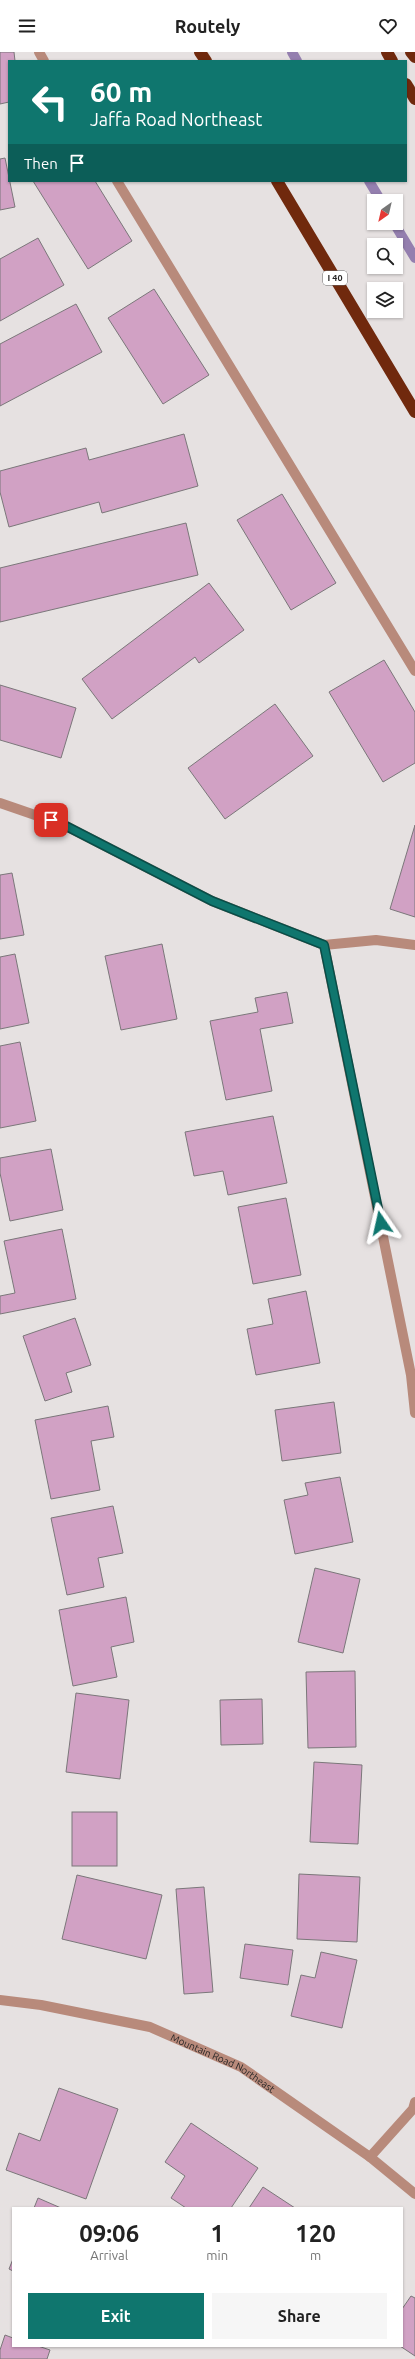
<!DOCTYPE html>
<html lang="en">
<head>
<meta charset="utf-8">
<style>
	body { margin:0; font-family:Ubuntu,sans-serif; background:#f6f6f6; color:#222; height:100vh; display:flex; flex-direction:column; font-size:15px; white-space:nowrap }
	* { box-sizing:border-box; margin:0 }
	p { font-size:13px; color:#767676 }
	.icon { flex:none; width:22px; height:22px; fill:none; stroke:currentColor; stroke-width:2; stroke-linecap:round; stroke-linejoin:round }
	.map { position:relative; flex:1; overflow:hidden }
	.drawer { position:absolute; left:12px; top:2155px; width:391px; height:140px; display:flex; flex-direction:column; background:#fff; border-radius:0px; box-shadow:0 1px 3px #0004 }
	.drawer>* { flex:none }
	.banner { position:absolute; left:8px; top:8px; width:399px; height:122px; border-radius:0px; box-shadow:0 1px 3px #0004; background:#0f766e; color:#fff; overflow:hidden }
	.needle { width:26px; rotate:214deg }
	.controls { position:absolute; left:367px; top:142px; display:grid; gap:8px }
	.controls a { display:grid; place-items:center; width:36px; height:36px; border-radius:0px; background:#fff; box-shadow:0 1px 3px #0004; font-size:20px }
	.pin { position:absolute; display:grid; place-items:center; width:34px; height:34px; color:#fff; margin:-17px; border-radius:8px; box-shadow:0 2px 6px #0006 }
	.me { position:absolute; width:44px; margin:-22px; rotate:349deg; stroke-linejoin:round; filter:drop-shadow(0 0 3px #0008) }
	.turn { display:flex; align-items:center; gap:14px; height:84px; padding:0 16px; font-size:18px }
	.turn .icon { width:52px; height:52px; stroke-width:2.5 }
	.turn b { display:block; font-size:28px; line-height:34px }
	.then { display:flex; align-items:center; height:38px; padding:0 16px; background:#0003; gap:8px; font-size:15px }
	.eta { display:flex; justify-content:space-evenly; align-items:center; height:68px; text-align:center }
	.eta b { font-size:24px; font-weight:600; line-height:28px }
	.cta { display:flex; gap:8px; margin-top:auto; padding:8px 16px }
	.cta a { flex:1; height:46px; border-radius:0px; background:#0f766e; color:#fff; font-size:16px; font-weight:600; line-height:46px; text-align:center }
	.cta a+a { background:#f6f6f6; color:#222 }
	header { display:flex; justify-content:space-between; align-items:center; height:52px; padding:0 16px; background:#fff; font-size:18px; font-weight:600 }
	.map>svg:first-child { display:block }
	.lines { fill:none; stroke-linecap:round; stroke-linejoin:round }
	.stream { stroke:#947faf; stroke-width:10 }
	.building { fill:#d1a1c4; stroke:#7b777a }
	.lane { stroke:#b88a7b; stroke-width:10 }
	.street { stroke:#b88a7b; stroke-width:10 }
	.highway { stroke:#70290d; stroke-width:12 }
	.route-casing { stroke:#0a4d48; stroke-width:10 }
	.route { stroke:#0f766e; stroke-width:7 }
	.labels { text-anchor:middle; dominant-baseline:central; stroke-width:3.5; stroke-linejoin:round; paint-order:stroke }
	.shield { fill:#fff; stroke:#696868; stroke-width:1 }
	.shield-label { font-size:9px; font-weight:bold; fill:#292727 }
	.street-label { font-size:10px; fill:#292727; stroke:#fff }
</style>
</head>
<body>
<header><svg class="icon" aria-label="menu" viewBox="0 0 24 24"><path d="M4 6h16M4 12h16M4 18h16"/></svg>Routely<svg class="icon" aria-label="heart" viewBox="0 0 24 24"><path d="M12 20l-8-8c-3-5 5-10 8-4 3-6 11-1 8 4z"/></svg></header>
<div class="map">
<svg width="415" height="2307" viewBox="0 0 415 2307">
	<rect width="100%" height="100%" fill="#e6e1e1"/>
	<g class="lines">
		<!-- stream -->
		<g class="stream">
			<polyline points="292,0 297,9"/>
			<polyline points="369,129 381,149"/>
			<polyline points="394,171 415,206"/>
		</g>
	</g>
	<!-- building -->
	<g class="building">
		<polygon points="0,0 14,0 15,9 9,9 9,50 0,52"/>
		<polygon points="5,106 15,155 0,158 0,107"/>
		<polygon points="33,129 95,129 132,189 88,217"/>
		<polygon points="38,186 64,233 0,269 0,207"/>
		<polygon points="154,237 209,323 163,352 108,266"/>
		<polygon points="76,252 102,300 0,354 0,292"/>
		<polygon points="184,382 198,434 102,461 99,450 9,475 0,440 0,419 86,396 89,408"/>
		<polygon points="282,442 336,531 291,558 237,468"/>
		<polygon points="186,471 198,523 0,570 0,516"/>
		<polygon points="209,531 244,578 199,611 195,605 112,667 82,627"/>
		<polygon points="384,608 415,660 415,711 383,730 329,640"/>
		<polygon points="0,633 76,656 61,706 0,688"/>
		<polygon points="275,652 313,704 225,767 188,716"/>
		<polygon points="415,773 415,865 390,857"/>
		<polygon points="12,821 24,883 0,887 0,823"/>
		<polygon points="162,892 177,967 121,978 105,904"/>
		<polygon points="15,902 29,971 0,977 0,905"/>
		<polygon points="287,940 293,971 260,977 272,1039 226,1048 210,969 258,960 255,946"/>
		<polygon points="20,990 36,1069 0,1076 0,994"/>
		<polygon points="273,1064 287,1131 228,1143 223,1119 194,1124 185,1080"/>
		<polygon points="51,1097 63,1158 10,1169 0,1121 0,1106"/>
		<polygon points="286,1146 301,1223 253,1232 238,1155"/>
		<polygon points="62,1177 76,1247 0,1262 0,1244 15,1241 4,1189"/>
		<polygon points="306,1239 320,1311 256,1323 247,1277 273,1272 268,1247"/>
		<polygon points="75,1266 91,1313 66,1321 72,1340 45,1349 23,1284"/>
		<polygon points="334,1350 341,1401 282,1409 275,1358"/>
		<polygon points="108,1354 114,1385 91,1389 100,1438 51,1447 35,1368"/>
		<polygon points="340,1425 353,1490 295,1502 284,1448 308,1443 305,1431"/>
		<polygon points="113,1454 123,1501 98,1506 104,1535 67,1543 51,1466"/>
		<polygon points="315,1516 360,1527 343,1601 298,1590"/>
		<polygon points="126,1545 134,1590 111,1595 117,1625 73,1634 59,1558"/>
		<polygon points="355,1619 356,1695 308,1696 306,1620"/>
		<polygon points="76,1641 129,1648 120,1727 66,1720"/>
		<polygon points="262,1647 263,1692 221,1693 220,1648"/>
		<polygon points="314,1710 362,1713 358,1792 310,1790"/>
		<rect x="72" y="1760" width="45" height="54"/>
		<polygon points="299,1822 360,1825 357,1890 297,1887"/>
		<polygon points="77,1823 162,1843 146,1907 62,1887"/>
		<polygon points="204,1835 213,1940 184,1942 176,1837"/>
		<polygon points="245,1892 293,1898 288,1933 240,1926"/>
		<polygon points="321,1900 357,1908 342,1976 291,1964 301,1923 315,1926"/>
		<polygon points="59,2036 118,2057 86,2147 6,2118 19,2081 40,2089"/>
		<polygon points="191,2071 258,2116 231,2156 186,2156 171,2146 185,2124 165,2110"/>
		<polygon points="263,2135 295,2156 249,2156"/>
		<polygon points="38,2146 61,2156 34,2156"/>
		<polygon points="13,2207 13,2219 9,2217"/>
		<polygon points="411,2244 415,2246 415,2304 400,2294 402,2294 402,2257"/>
		<polygon points="5,2283 13,2286 13,2294 38,2294 50,2298 47,2307 0,2307 0,2298"/>
	</g>
	<g class="lines">
		<!-- lane -->
		<g class="lane">
			<polyline points="39,0 44,9"/>
			<polyline points="117,129 415,619"/>
			<polyline points="324,893 376,888 415,893"/>
		</g>
		<!-- street -->
		<g class="street">
			<polyline points="0,751 64,773 212,849 324,893 411,1323 415,1361"/>
			<path id="s1" d="M0,1948L41,1953L150,1975L241,2015L370,2105L415,2142"/>
			<polyline points="370,2105 413,2057 415,2050"/>
		</g>
		<!-- highway -->
		<g class="highway">
			<polyline points="200,0 206,9"/>
			<polyline points="387,0 392,9"/>
			<polyline points="411,0 415,5"/>
			<polyline points="406,32 415,47"/>
			<polyline points="277,129 415,360"/>
		</g>
	</g>
	<g class="lines">
		<!-- route casing -->
		<g class="route-casing">
			<polyline id="route" points="51,768 64,773 212,849 324,893 381,1171"/>
		</g>
		<!-- route -->
		<use href="#route" class="route"/>
	</g>
	<g class="labels">
		<!-- shield labels -->
		<rect class="shield" x="323" y="219" width="24" height="14" rx="3"/>
		<g class="shield-label">
			<text x="335" y="226">I 40</text>
		</g>
		<!-- street labels -->
		<g class="street-label">
			<text stroke="none"><textPath href="#s1" startOffset="234">Mountain Road Northeast</textPath></text>
		</g>
	</g>
</svg>
<div class="controls">
<a><svg class="needle" viewBox="-14 -14 28 28"><path d="M0-13l5 13h-10z" fill="#e53935"/><path d="M0 13l5-13h-10z" fill="#767676"/></svg></a>
<a><svg class="icon" aria-label="search" viewBox="0 0 24 24"><circle cx="10" cy="10" r="6"/><path d="M15 15l6 6"/></svg></a>
<a><svg class="icon" aria-label="layers" viewBox="0 0 24 24"><path d="M12 4l9 5-9 5-9-5zM3 14l9 5 9-5"/></svg></a>
</div>
<div class="pin" style="left:51px;top:768px;background:#d93025"><svg class="icon" aria-label="arrive" viewBox="0 0 24 24"><path d="M6 21V4h12l-3 4 3 4H6"/></svg></div>
<svg class="me" style="left:381px;top:1171px" viewBox="-20 -20 40 40"><path d="M0-17L14 15 0 8-14 15z" fill="#0f766e" stroke="#fff" stroke-width="4"/></svg>
<div class="banner">
<div class="turn"><svg class="icon" aria-label="left" viewBox="0 0 24 24"><path d="M17 20v-9H6M10 6l-5 5 5 5"/></svg><div><b>60 m</b>Jaffa Road Northeast</div></div>
<div class="then">Then<svg class="icon" aria-label="arrive" viewBox="0 0 24 24"><path d="M6 21V4h12l-3 4 3 4H6"/></svg></div>
</div>
<section class="drawer">
<div class="eta">
<div><b>09:06</b><p>Arrival</p></div>
<div><b>1</b><p>min</p></div>
<div><b>120</b><p>m</p></div>
</div>
<div class="cta"><a>Exit</a><a>Share</a></div>
</section>
</div>
</body>
</html>
